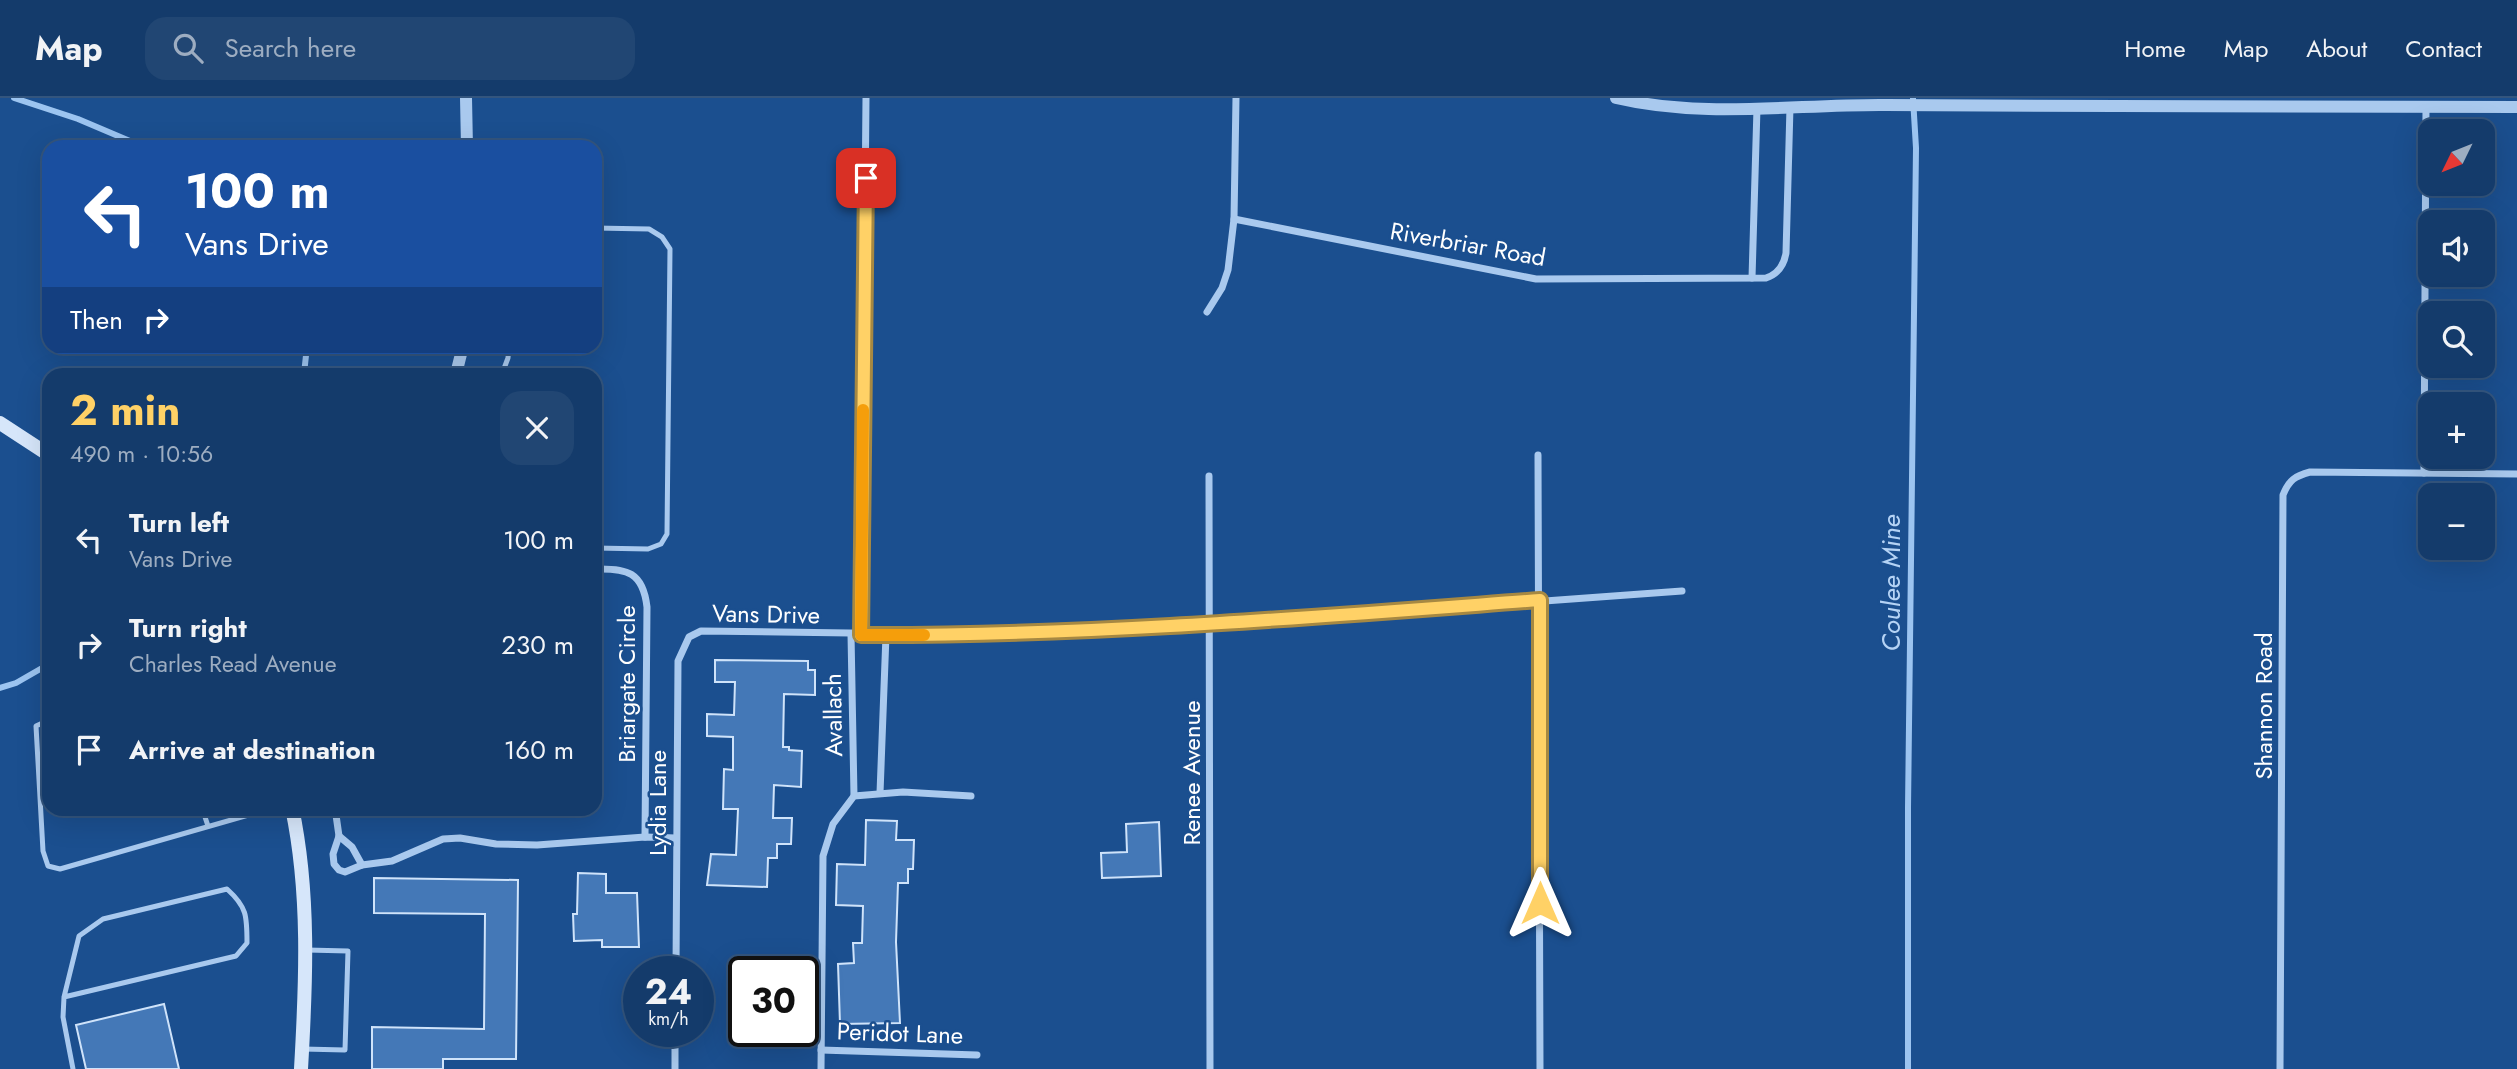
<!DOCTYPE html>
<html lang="en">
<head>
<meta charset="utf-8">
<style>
	body { margin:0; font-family:Jost,sans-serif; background:#214673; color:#f1f3f6; height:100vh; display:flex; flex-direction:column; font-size:26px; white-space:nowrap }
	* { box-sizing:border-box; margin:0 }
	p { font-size:23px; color:#9dadc1 }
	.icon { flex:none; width:38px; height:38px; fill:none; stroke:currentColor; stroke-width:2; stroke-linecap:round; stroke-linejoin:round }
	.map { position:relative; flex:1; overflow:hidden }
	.sheet { position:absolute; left:42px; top:270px; width:560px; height:448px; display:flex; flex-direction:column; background:#143b6b; border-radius:21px; box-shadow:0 7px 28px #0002,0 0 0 2px #33557e }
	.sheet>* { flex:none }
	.banner { position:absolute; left:42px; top:42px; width:560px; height:214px; border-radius:21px; box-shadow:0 7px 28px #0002,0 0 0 2px #33557e; background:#1a4fa0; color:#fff; overflow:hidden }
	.needle { width:46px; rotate:227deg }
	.controls { position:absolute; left:2418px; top:21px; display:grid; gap:14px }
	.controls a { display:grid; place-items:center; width:77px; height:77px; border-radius:14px; background:#143b6b; box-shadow:0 7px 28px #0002,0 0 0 2px #33557e; font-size:35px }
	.speed { position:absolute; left:623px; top:858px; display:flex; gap:14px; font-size:35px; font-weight:700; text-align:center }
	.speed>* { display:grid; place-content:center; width:91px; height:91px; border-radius:50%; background:#143b6b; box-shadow:0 7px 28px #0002,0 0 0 2px #33557e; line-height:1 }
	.speed small { font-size:18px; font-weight:400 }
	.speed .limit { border:4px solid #111; border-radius:10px; background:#fff; color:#111 }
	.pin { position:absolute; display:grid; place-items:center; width:60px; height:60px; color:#fff; margin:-30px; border-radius:14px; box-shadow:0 4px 10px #0006 }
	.me { position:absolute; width:77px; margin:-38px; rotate:0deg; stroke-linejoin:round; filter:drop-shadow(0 0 5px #0008) }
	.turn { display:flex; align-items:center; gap:24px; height:147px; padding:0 28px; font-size:32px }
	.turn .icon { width:91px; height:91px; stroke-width:2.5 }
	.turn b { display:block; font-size:49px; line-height:60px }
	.then { display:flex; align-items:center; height:66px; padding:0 28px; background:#0003; gap:14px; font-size:26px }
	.round { display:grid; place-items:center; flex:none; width:74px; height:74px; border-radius:21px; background:#214673 }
	.overview { display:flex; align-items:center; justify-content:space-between; height:119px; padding:0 28px }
	h1 { font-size:42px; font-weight:700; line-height:52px; color:#ffd166 }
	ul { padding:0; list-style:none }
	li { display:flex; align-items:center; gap:21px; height:105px; padding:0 28px }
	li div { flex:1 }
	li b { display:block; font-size:26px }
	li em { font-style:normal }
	header { display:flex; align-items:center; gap:42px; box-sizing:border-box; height:98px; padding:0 35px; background:#143b6b; border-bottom:2px solid #33557e }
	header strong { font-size:33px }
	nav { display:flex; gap:38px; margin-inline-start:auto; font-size:24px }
	.search { width:490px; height:63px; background:#214673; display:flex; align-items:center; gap:18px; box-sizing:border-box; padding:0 24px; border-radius:21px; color:#9dadc1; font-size:26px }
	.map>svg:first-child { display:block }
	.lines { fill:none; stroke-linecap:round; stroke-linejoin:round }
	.stream { stroke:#9cc4f0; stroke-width:6 }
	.building { fill:#4478b7; stroke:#cfe3fa; stroke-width:2 }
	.service { stroke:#a9c9ee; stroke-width:5 }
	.minor { stroke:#a9c9ee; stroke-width:7 }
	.tertiary { stroke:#a9c9ee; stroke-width:12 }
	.secondary { stroke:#d6e6fa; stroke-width:14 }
	.route-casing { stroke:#a68842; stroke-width:18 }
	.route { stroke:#ffd166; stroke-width:12 }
	.slow { stroke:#f59e0b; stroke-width:12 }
	.labels { text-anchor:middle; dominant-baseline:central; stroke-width:5; stroke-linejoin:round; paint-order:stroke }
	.street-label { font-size:24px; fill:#fff; stroke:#1b4f8f }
	.water-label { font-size:26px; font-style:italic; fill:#b5d3f5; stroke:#1b4f8f }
</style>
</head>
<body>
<header>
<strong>Map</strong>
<div class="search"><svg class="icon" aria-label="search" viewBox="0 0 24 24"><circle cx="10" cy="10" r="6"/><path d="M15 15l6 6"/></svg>Search here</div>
<nav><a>Home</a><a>Map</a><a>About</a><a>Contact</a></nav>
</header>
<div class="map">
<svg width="2517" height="971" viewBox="0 0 2517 971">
	<rect width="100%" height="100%" fill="#1b4f8f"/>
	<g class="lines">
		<!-- stream -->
		<g class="stream">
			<polyline points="14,0 78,21 144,49"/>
			<polyline points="304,276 307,248"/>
			<polyline points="0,590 16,585 49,566"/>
			<polyline points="1908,971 1908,710 1916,50 1913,0"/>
		</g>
	</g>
	<!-- building -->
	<g class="building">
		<polygon points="715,562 808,563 808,572 815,572 815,597 784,596 783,649 789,649 789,652 802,653 801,689 774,687 773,720 792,720 791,746 777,746 777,760 768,760 767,789 707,787 711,756 736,757 738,711 723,711 724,671 733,672 733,639 707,638 707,616 734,617 735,584 715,584"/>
		<polygon points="866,722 897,723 896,742 914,742 913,771 908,771 908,785 898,785 896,844 900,925 840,926 838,866 854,865 853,845 862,845 863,808 836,807 837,766 865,767"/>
		<polygon points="1159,724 1161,778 1102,780 1101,755 1127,754 1126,726"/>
		<polygon points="578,775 606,776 606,795 637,795 639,849 602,849 602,842 574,843 573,816 577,816"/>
		<polygon points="374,780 518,782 516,961 443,961 443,971 372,971 372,929 484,931 485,816 374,815"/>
		<polygon points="164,906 179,971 86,971 76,927"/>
	</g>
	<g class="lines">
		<!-- service -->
		<g class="service">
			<polyline points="595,130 649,131 662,139 670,151 667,436 661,446 648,451 595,450"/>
			<polyline points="502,276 508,260 509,248"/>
			<polyline points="49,622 36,628 43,753 48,768 60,771 273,710"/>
			<polyline points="202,710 208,728"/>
			<path d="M64,899L236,858L247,845C247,818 247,809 227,791L103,821L79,838L64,899L63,919L73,971"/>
			<polyline points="303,951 345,952 348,853 307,852"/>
		</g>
		<!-- minor -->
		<g class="minor">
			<path d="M1234,121L1536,181L1766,180C1778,176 1784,167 1786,155L1790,9"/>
			<polyline points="1752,180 1757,10"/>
			<polyline points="1207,214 1222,190 1228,172 1234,121 1236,0"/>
			<polyline points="1538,357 1540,971"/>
			<polyline points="2424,375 2426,9"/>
			<polyline points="1209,378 1210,971"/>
			<path d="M595,471C627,470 643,474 647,509L645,739"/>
			<polyline points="851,536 854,698"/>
			<polyline points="861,537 866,0"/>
			<polyline points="880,695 886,537"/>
			<polyline points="335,710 339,738 333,756 334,766 339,772 345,774 362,767 392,763 443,741 460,740 496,746 537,747 645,739 676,740"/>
			<polyline points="339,738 352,749 362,767"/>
			<polyline points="676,873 678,563 689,539 701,533 991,537 1211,527 1682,493"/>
			<polyline points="821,952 977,957"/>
			<polyline points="675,971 675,933"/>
			<polyline points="821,971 823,758 833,726 854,698 903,694 971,698"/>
			<path d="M2280,971L2283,397C2289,382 2295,378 2310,374L2517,376"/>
		</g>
		<!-- tertiary -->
		<g class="tertiary">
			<polyline points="466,0 467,49"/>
			<path d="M1616,0C1704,21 1796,6 1886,7C2096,8 2307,9 2517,9"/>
			<polyline points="456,276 463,248"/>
		</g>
		<!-- secondary -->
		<g class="secondary">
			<polyline points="0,325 49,357"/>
			<path d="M292,710C310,795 306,885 301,971"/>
		</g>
	</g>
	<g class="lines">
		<!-- route casing -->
		<g class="route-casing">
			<path id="route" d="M866,80L861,537C1088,538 1314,519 1540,502V805"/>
		</g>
		<!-- route -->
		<use href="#route" class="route"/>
		<!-- slow -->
		<polyline class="slow" points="863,312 861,537 924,537"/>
	</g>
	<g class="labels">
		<!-- street labels -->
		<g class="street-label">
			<text transform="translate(1468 146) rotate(10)">Riverbriar Road</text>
			<text transform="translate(766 516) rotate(1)">Vans Drive</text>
			<text transform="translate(626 586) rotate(-90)">Briargate Circle</text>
			<text transform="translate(2263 608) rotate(-90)">Shannon Road</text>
			<text transform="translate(833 617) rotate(-91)">Avallach</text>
			<text transform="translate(1191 675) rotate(-90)">Renee Avenue</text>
			<text transform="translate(657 705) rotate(-90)">Lydia Lane</text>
			<text transform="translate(900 935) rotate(2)">Peridot Lane</text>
		</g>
		<!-- water labels -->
		<g class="water-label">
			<text transform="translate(1891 485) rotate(-90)">Coulee Mine</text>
		</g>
	</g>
</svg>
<div class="controls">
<a><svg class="needle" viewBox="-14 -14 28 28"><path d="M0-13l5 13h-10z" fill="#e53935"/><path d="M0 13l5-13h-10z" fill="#9dadc1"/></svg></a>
<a><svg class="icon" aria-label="sound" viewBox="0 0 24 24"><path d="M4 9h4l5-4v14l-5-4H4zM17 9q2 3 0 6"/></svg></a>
<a><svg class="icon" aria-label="search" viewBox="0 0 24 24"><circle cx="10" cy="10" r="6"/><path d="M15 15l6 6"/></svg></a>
<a>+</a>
<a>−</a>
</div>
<div class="speed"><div>24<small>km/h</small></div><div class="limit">30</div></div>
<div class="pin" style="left:866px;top:80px;background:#d93025"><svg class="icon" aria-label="arrive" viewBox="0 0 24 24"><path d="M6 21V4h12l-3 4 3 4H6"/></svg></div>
<svg class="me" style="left:1540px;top:805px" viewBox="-20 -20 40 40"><path d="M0-17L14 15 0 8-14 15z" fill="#ffd166" stroke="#fff" stroke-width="4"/></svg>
<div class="banner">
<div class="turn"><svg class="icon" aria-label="left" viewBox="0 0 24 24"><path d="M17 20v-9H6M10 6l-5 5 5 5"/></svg><div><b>100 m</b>Vans Drive</div></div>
<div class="then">Then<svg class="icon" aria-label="right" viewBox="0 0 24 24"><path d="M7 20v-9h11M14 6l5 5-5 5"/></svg></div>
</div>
<section class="sheet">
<div class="overview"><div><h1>2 min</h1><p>490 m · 10:56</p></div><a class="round"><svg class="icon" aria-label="close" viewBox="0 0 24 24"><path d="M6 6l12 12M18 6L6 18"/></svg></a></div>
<ul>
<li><svg class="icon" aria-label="left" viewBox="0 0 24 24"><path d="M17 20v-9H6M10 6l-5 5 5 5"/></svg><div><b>Turn left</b><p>Vans Drive</p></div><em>100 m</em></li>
<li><svg class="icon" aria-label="right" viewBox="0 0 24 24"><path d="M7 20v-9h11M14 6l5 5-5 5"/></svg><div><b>Turn right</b><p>Charles Read Avenue</p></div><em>230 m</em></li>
<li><svg class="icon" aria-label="arrive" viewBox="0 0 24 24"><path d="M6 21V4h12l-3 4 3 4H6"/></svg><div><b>Arrive at destination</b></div><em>160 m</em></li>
</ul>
</section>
</div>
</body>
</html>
